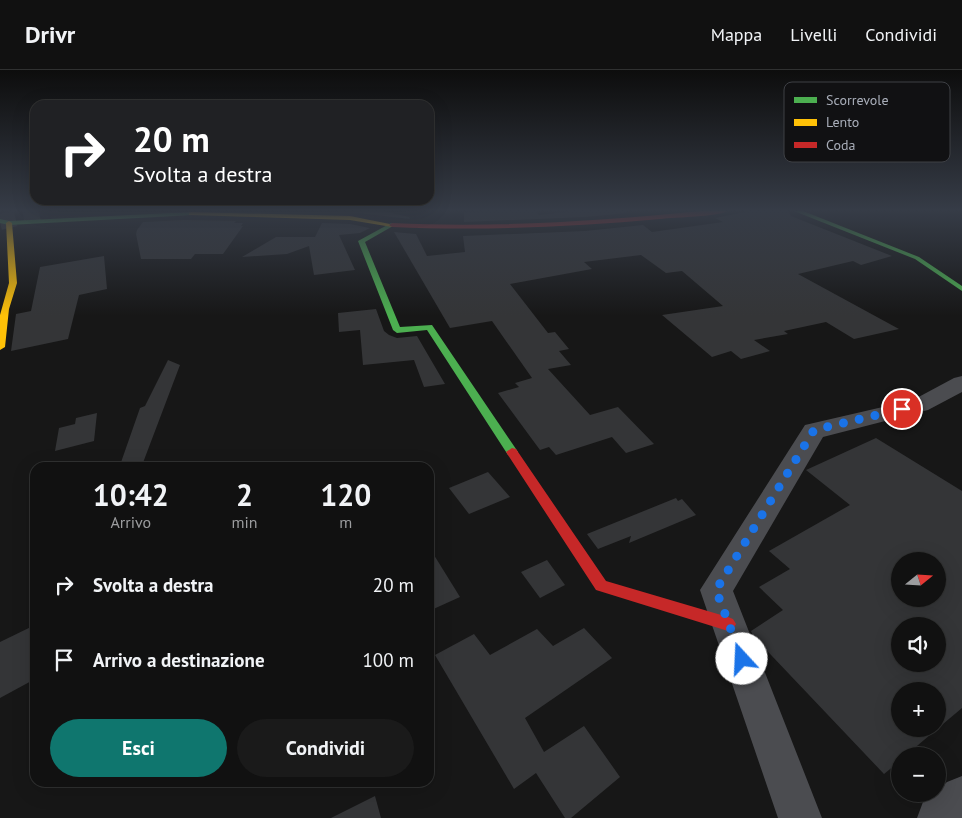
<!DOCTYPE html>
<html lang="it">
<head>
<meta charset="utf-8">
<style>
	body { margin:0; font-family:"PT Sans",sans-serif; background:#1a1a1a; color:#f1f3f6; height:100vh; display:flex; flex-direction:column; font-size:19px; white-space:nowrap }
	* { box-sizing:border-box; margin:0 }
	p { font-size:16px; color:#9c9d9f }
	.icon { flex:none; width:28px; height:28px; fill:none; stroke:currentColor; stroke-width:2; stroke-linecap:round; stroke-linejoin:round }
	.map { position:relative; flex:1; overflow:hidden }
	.sheet { position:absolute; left:30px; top:392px; width:404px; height:325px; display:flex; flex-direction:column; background:#111; border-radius:15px; box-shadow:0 5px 20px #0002,0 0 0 1px #303131 }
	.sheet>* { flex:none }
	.guide { position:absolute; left:30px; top:30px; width:404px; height:105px; border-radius:15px; box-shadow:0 5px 20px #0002,0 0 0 1px #303131; background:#202124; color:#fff; overflow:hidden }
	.needle { width:32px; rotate:72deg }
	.buttons { position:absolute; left:891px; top:482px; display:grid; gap:10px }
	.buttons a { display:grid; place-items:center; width:55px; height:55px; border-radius:50%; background:#111; box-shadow:0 5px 20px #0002,0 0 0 1px #303131; font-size:25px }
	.pin { position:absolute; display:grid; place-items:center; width:42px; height:42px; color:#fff; margin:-21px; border:2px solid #fff; border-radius:50%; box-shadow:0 1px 5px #0007 }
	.me { position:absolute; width:55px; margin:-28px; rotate:340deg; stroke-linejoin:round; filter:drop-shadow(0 0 4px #0008) }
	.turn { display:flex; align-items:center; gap:18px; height:105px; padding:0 20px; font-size:22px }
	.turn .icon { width:65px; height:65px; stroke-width:2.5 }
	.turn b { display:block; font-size:35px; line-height:42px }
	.eta { display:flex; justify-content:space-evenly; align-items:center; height:85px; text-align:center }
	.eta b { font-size:30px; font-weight:700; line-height:35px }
	.cta { display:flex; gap:10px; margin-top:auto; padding:10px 20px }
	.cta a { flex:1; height:58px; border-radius:30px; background:#0f766e; color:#fff; font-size:20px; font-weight:700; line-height:58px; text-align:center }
	.cta a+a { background:#1a1a1a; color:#f1f3f6 }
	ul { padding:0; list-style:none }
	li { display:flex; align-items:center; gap:15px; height:75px; padding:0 20px }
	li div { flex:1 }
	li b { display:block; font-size:19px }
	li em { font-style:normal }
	header { display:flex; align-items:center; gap:30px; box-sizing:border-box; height:70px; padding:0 25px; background:#111; border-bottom:1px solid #303131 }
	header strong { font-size:24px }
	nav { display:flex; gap:28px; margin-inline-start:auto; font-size:18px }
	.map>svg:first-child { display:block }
	.building { fill:#343537; fill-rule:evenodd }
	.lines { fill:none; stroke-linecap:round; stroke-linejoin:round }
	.highway-tunnel { stroke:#343537; stroke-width:16; stroke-dasharray:16 8; stroke-linecap:butt }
	.street { fill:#4b4c50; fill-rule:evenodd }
	.fast { fill:#4caf50; fill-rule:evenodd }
	.slow { fill:#ffc107; fill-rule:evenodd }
	.jam { fill:#c62828; fill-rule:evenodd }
	.route { stroke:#1a73e8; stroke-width:9; stroke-dasharray:0 16.2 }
	.key { fill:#111113; stroke:#3e4045; stroke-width:1 }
	.key-label { font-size:14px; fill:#a8adb8 }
</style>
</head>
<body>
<header>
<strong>Drivr</strong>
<nav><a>Mappa</a><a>Livelli</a><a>Condividi</a></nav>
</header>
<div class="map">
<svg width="962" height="748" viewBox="0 0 962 748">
	<rect width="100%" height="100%" fill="#171717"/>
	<!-- building -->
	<g class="building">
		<polygon points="383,141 409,147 410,149 350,142 328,142"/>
		<polygon points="536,141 539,145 573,141 625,141 627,143 585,147 464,152 464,142"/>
		<polygon points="750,141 788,141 791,146 892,186 861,195 853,191 798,204 899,259 854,269 826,252 784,261 788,264 754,270 770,281 741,289 731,281 712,287 662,245 723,236 682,201 666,203 641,185 584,192 592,199 510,214 548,263 555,262 569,279 559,281 571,295 548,299 590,345 618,337 654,374 626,383 612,367 556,385 549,377 540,380 498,323 519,317 515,313 532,308 492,251 450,258 394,162 416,164 427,186 465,182 463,166 585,161 643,155 652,162 723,152 715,148"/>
		<polygon points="184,150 236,151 234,153 243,153 241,156 243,156 223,184 195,184 191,189 141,189 136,164 137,160 143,152"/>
		<polygon points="322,153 350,154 370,158 360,163 339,165 355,200 314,205 309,176 287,184 242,187 276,167 315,167"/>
		<polygon points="104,186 107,219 79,225 68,269 11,281 16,244 31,241 40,197"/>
		<polygon points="376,239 384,261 389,265 397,268 417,266 445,314 424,317 414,290 363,295 360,260 339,262 338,243"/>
		<polygon points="168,290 180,295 141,398 119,398 140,338 145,336"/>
		<polygon points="97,343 94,371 55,381 59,358 75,354 76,348"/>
		<path d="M876,368L962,421V638L905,686H900V691L884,704L753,566L751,561L783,540L759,517L790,499L769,481L850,435L806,400ZM900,491H938V529H900ZM900,556H938V594H900ZM900,621H938V659H900Z"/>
		<polygon points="488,402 510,427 469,444 449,418"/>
		<polygon points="676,428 678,431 682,429 696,445 629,473 631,466 598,479 587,464"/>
		<polygon points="429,477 460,527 429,541"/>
		<polygon points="547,490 565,515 540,528 521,502"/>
		<polygon points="35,555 35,609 0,628 0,572"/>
		<polygon points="584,558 612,588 525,648 544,682 584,656 620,707 571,748 565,748 536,703 514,719 435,585 474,564 490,585 537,559 553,576"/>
		<polygon points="375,726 381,748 331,748"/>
	</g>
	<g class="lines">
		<!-- highway-tunnel -->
		<polyline class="highway-tunnel" points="0,152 45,141"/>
		<!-- street -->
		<g class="street">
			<polygon points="962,306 962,322 928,340 823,367 733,521 822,748 778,748 700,520 805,355 913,330 954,308"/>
			<polygon points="962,706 962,748 917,748 923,732 933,724 938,724 938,720 947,712"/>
		</g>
		<!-- fast -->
		<g class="fast">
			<polygon points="794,141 803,141 919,187 962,216 962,221 915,189"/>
			<polygon points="191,142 193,143 193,145 9,155 0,153 0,149 9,151"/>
			<polygon points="391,153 393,154 393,156 365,172 400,257 432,255 516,379 518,382 516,385 508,385 427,260 397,263 393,260 358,171"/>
		</g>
		<!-- slow -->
		<g class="slow">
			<polygon points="191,142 350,146 395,155 392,157 350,150 189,145 189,143"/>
			<polygon points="9,151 12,153 17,213 9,239 5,277 0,280 0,245 9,213 6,153"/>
		</g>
		<!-- jam -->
		<g class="jam">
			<path d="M701,141H728C716,147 675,147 660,149C570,157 482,161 392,157L389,155L392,153C496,158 598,151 701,141Z"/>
			<polygon points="512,378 516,379 606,511 728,547 733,549 736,554 733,559 728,561 596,520 506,382"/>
		</g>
	</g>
	<!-- sky -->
	<linearGradient id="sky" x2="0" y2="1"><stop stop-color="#0d0d0d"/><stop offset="0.57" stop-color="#363c47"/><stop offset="1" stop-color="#363c47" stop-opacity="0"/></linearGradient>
	<rect width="962" height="246" fill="url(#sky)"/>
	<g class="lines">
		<!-- route -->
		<polyline class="route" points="742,589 716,520 814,360 902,339"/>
	</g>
	<!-- legend -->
	<rect x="784" y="12" width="166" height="80" rx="8" class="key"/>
	<rect x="794" y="27" width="23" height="6" fill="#4caf50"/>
	<rect x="794" y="49" width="23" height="7" fill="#ffc107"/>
	<rect x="794" y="72" width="23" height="6" fill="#c62828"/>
	<g class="key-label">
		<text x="826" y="35">Scorrevole</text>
		<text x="826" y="57">Lento</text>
		<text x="826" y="80">Coda</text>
	</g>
</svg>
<div class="buttons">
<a><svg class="needle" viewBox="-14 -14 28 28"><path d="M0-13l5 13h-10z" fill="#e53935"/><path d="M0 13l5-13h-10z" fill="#9c9d9f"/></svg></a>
<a><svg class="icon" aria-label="sound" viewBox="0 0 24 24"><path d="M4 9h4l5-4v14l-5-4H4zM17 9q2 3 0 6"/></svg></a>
<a>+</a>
<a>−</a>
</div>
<div class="pin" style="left:902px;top:339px;background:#d93025"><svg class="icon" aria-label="arrive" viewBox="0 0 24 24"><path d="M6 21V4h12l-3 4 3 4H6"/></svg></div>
<svg class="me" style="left:742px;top:589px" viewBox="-20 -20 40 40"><circle r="19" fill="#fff"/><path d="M0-13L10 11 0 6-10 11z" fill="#1a73e8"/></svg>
<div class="guide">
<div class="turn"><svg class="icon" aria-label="right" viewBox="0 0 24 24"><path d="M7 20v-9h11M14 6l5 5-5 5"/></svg><div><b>20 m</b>Svolta a destra</div></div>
</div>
<section class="sheet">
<div class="eta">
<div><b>10:42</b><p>Arrivo</p></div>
<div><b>2</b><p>min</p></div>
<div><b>120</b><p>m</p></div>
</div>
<ul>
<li><svg class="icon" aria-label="right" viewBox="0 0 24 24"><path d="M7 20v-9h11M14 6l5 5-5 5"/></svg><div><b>Svolta a destra</b></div><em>20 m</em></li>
<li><svg class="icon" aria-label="arrive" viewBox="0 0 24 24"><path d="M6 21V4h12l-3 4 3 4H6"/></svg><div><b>Arrivo a destinazione</b></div><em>100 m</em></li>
</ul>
<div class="cta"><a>Esci</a><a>Condividi</a></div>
</section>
</div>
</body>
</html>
